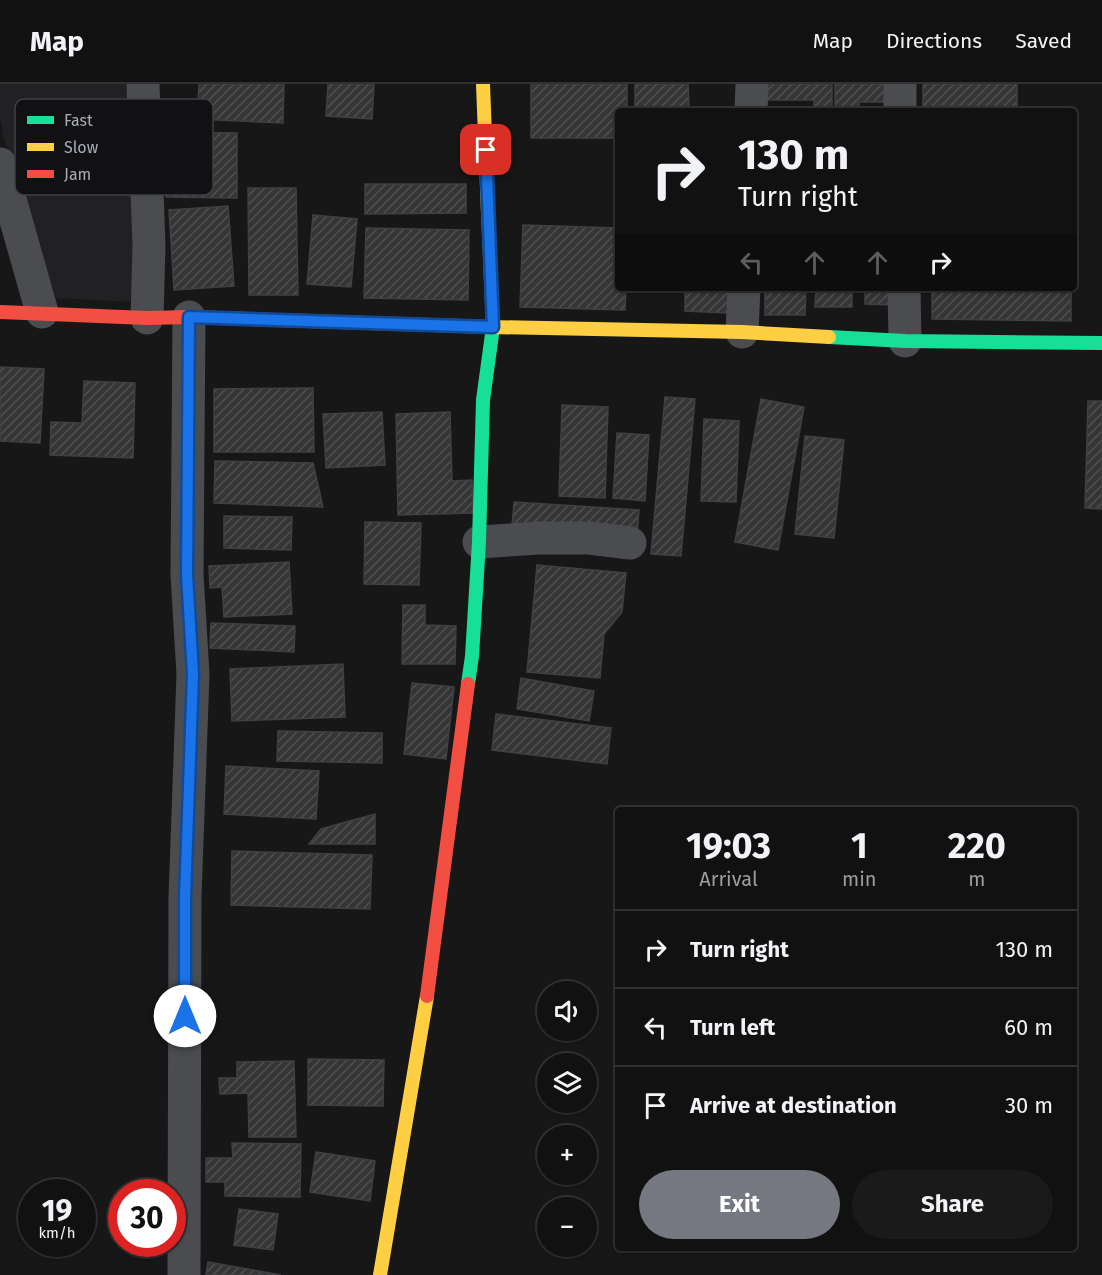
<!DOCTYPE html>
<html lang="en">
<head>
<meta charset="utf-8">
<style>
	body { margin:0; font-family:"Fira Sans",sans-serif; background:#1a1a1a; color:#f1f3f6; height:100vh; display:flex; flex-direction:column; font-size:22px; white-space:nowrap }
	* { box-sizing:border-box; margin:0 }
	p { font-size:20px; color:#9c9d9f }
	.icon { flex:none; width:33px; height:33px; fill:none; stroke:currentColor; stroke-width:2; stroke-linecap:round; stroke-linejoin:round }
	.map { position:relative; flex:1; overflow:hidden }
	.sheet { position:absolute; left:615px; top:723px; width:462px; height:444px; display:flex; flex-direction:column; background:#111; border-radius:6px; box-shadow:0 2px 4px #0004,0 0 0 2px #303131 }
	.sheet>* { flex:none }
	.banner { position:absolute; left:615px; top:24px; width:462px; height:183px; border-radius:6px; box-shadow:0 2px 4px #0004,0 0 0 2px #303131; background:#111; color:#f1f3f6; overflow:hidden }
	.tools { position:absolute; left:537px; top:897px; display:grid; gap:12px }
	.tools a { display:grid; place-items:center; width:60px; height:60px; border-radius:50%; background:#111; box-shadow:0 2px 4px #0004,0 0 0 2px #303131; font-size:30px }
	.speed { position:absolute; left:18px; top:1095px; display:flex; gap:12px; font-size:30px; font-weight:700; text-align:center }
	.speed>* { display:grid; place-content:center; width:78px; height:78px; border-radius:50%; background:#111; box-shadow:0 2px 4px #0004,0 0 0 2px #303131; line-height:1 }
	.speed small { font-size:15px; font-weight:400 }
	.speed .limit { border:9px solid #d22; background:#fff; color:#111 }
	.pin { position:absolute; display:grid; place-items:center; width:51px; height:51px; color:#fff; margin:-26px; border-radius:12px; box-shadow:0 3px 9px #0006 }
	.me { position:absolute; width:66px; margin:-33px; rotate:0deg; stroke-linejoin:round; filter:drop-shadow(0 0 4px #0008) }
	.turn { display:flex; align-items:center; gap:21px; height:126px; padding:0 24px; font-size:27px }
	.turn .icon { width:78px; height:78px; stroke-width:2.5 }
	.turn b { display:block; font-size:42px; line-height:51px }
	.lanes { display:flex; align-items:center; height:57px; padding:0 24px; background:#0003; justify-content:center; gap:30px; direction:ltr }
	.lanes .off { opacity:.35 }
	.eta { display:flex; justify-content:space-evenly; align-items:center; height:102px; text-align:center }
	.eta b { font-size:36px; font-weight:700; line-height:42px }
	.action { display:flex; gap:12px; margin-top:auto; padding:12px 24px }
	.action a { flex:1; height:69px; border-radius:36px; background:#757880; color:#fff; font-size:24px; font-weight:700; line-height:69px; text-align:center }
	.action a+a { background:#1a1a1a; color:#f1f3f6 }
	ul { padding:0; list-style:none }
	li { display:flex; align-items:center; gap:18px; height:78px; padding:0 24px; border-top:2px solid #303131 }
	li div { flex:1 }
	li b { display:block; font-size:22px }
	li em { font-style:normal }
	header { display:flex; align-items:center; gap:36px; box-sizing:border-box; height:84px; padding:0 30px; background:#111; border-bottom:2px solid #303131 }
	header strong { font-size:28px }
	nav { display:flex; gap:33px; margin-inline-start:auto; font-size:21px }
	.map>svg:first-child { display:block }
	.built { fill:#212123 }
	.building { fill:url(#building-hatch); stroke:#3f4043; stroke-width:1.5 }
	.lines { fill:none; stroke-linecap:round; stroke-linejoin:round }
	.street { stroke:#4b4c50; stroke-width:33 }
	.fast { stroke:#16e098; stroke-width:14 }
	.slow { stroke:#ffcf43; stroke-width:14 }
	.jam { stroke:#f24e42; stroke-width:14 }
	.route-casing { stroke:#114b97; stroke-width:15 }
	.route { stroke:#1a73e8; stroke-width:10 }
	.key { fill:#111113; stroke:#3e4045; stroke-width:1.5 }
	.key-label { font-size:16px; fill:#a8adb8 }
</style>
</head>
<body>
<header>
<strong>Map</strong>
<nav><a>Map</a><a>Directions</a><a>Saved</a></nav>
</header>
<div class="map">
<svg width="1102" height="1191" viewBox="0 0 1102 1191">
	<defs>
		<pattern id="building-hatch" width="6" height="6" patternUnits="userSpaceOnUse" patternTransform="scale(1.5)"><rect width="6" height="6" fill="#353536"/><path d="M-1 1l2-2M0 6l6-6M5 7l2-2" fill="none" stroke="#4f5051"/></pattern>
	</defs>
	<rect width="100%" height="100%" fill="#171717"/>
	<!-- built -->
	<polygon class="built" points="0,0 135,0 135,218 56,214 4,54 0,35"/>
	<!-- building -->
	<g class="building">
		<polygon points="199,0 284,0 283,39 197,35"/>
		<polygon points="328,0 374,0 372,35 326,32"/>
		<polygon points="531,0 627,0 627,27 618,27 618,54 531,54"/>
		<polygon points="635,0 688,0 689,24 714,24 714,27 635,27"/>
		<polygon points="764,0 832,0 832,27 814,27 814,16 763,16"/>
		<polygon points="835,0 887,0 887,18 859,18 859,27 835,27"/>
		<polygon points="923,0 1017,0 1017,23 923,22"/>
		<polygon points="166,48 237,49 237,114 166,113"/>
		<polygon points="365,100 466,100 466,129 365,130"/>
		<polygon points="248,104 296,104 298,211 249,211"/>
		<polygon points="228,122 234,202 174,206 169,126"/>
		<polygon points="313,131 357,135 351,203 307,200"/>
		<polygon points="523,141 618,144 618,204 626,204 625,226 520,223"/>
		<polygon points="366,144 469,146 468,216 364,214"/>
		<polygon points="685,204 729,204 728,229 685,227"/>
		<polygon points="765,204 806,204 805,231 765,231"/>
		<polygon points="816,204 852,204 852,223 815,223"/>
		<polygon points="865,204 892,204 893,221 865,220"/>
		<polygon points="932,204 1071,204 1071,237 932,235"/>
		<polygon points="0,283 44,285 40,359 0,357"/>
		<polygon points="84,297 135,299 133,374 50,371 51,338 82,339"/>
		<polygon points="313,304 314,368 214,368 214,305"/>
		<polygon points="665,313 695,315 681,472 651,470"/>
		<polygon points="761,315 804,323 778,466 735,458"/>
		<polygon points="1088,317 1102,317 1102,425 1085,424"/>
		<polygon points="562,321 608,323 605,414 559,412"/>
		<polygon points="382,328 385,381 326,384 323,330"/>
		<polygon points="450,328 452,397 472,396 473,429 398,431 396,330"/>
		<polygon points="704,335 739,337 736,418 701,417"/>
		<polygon points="617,349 649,351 645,417 613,414"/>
		<polygon points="805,352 844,356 834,454 795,450"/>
		<polygon points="215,377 313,379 323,423 214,419"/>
		<polygon points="514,418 639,426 637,450 512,442"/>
		<polygon points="224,432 292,433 291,466 224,464"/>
		<polygon points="365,438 421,439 419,501 364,500"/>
		<polygon points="289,478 292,530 224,533 222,503 210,504 209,482"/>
		<polygon points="537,481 626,489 622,528 604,550 600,594 527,588"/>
		<polygon points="403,521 425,521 425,541 456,542 455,580 402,580"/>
		<polygon points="211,539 295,542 294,568 210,564"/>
		<polygon points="343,580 345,633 232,637 230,585"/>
		<polygon points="521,594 594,607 589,637 517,625"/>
		<polygon points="412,599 454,603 446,675 404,670"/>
		<polygon points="496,630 611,644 607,680 492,666"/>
		<polygon points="278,647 382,649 382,679 277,677"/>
		<polygon points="226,682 319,687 316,735 224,730"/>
		<polygon points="375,730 375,760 309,760 321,745"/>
		<polygon points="232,767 372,771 370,825 231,821"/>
		<polygon points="308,975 384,976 383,1022 308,1021"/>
		<polygon points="294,977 296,1053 249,1053 248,1009 220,1010 219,994 237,994 237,978"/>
		<polygon points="232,1059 301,1060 300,1113 225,1112 225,1098 206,1098 206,1074 233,1074"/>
		<polygon points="316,1068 375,1077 370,1117 310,1108"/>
		<polygon points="239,1125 278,1130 273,1166 234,1161"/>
		<polygon points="208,1178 281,1191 206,1191"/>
	</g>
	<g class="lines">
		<!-- street -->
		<g class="street">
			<polyline points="143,0 149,161 147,234"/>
			<polyline points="900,0 900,27"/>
			<polyline points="751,27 752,0"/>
			<polyline points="0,80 42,228"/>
			<polyline points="904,204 905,257"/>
			<polyline points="742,248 744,204"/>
			<polyline points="479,458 539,454 589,454 630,459"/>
			<polyline points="184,1191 185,814 193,590 187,491 189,233"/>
		</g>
		<!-- fast -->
		<g class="fast">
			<polyline points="829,253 905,257 1102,259"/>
			<polyline points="468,600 472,572 479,458 483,316 493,243 488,129"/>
		</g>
		<!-- slow -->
		<g class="slow">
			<polyline points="483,0 488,129"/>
			<polyline points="491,243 742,248 829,253"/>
			<polyline points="380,1191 427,912"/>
		</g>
		<!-- jam -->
		<g class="jam">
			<polyline points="0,228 147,234 189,233 491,243"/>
			<polyline points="427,912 468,600"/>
		</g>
	</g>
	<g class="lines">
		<!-- route casing -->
		<g class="route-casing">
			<polyline id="route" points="185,932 185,814 193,590 187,491 189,233 493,243 486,66"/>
		</g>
		<!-- route -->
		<use href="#route" class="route"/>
	</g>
	<!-- legend -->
	<rect x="15" y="15" width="198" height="96" rx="9" class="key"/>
	<rect x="27" y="32" width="27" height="8" fill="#16e098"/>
	<rect x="27" y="59" width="27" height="8" fill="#ffcf43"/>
	<rect x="27" y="86" width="27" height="8" fill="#f24e42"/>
	<g class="key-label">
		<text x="64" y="42">Fast</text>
		<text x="64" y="69">Slow</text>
		<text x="64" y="96">Jam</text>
	</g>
</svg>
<div class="tools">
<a><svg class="icon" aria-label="sound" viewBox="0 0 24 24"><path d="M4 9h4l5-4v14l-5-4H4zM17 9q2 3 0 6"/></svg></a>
<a><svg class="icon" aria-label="layers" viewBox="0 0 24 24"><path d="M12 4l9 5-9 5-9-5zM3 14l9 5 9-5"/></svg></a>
<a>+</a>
<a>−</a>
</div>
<div class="speed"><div>19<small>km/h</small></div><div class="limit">30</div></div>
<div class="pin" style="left:486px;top:66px;background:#d93025"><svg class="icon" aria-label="arrive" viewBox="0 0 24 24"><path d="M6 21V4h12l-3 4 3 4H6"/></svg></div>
<svg class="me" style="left:185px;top:932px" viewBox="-20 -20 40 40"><circle r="19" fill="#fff"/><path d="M0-13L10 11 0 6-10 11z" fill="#1a73e8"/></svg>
<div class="banner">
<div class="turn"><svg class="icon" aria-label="right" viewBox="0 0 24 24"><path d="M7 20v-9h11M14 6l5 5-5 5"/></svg><div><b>130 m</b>Turn right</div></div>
<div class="lanes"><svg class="icon off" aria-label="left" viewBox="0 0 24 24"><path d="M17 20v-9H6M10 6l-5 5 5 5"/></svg><svg class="icon off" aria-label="ahead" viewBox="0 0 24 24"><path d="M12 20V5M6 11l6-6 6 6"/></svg><svg class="icon off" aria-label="ahead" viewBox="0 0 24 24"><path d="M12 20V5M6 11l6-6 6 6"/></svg><svg class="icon" aria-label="right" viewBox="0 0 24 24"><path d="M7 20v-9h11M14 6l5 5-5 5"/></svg></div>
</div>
<section class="sheet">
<div class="eta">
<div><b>19:03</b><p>Arrival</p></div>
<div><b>1</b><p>min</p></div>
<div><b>220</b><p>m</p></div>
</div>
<ul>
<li><svg class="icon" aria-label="right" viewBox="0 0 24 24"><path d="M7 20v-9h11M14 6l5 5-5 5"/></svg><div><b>Turn right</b></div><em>130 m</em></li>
<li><svg class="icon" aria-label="left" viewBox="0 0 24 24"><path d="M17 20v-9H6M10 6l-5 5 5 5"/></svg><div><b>Turn left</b></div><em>60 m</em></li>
<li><svg class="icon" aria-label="arrive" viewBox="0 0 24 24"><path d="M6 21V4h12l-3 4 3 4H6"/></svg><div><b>Arrive at destination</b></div><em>30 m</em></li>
</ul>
<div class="action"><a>Exit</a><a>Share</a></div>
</section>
</div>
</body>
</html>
